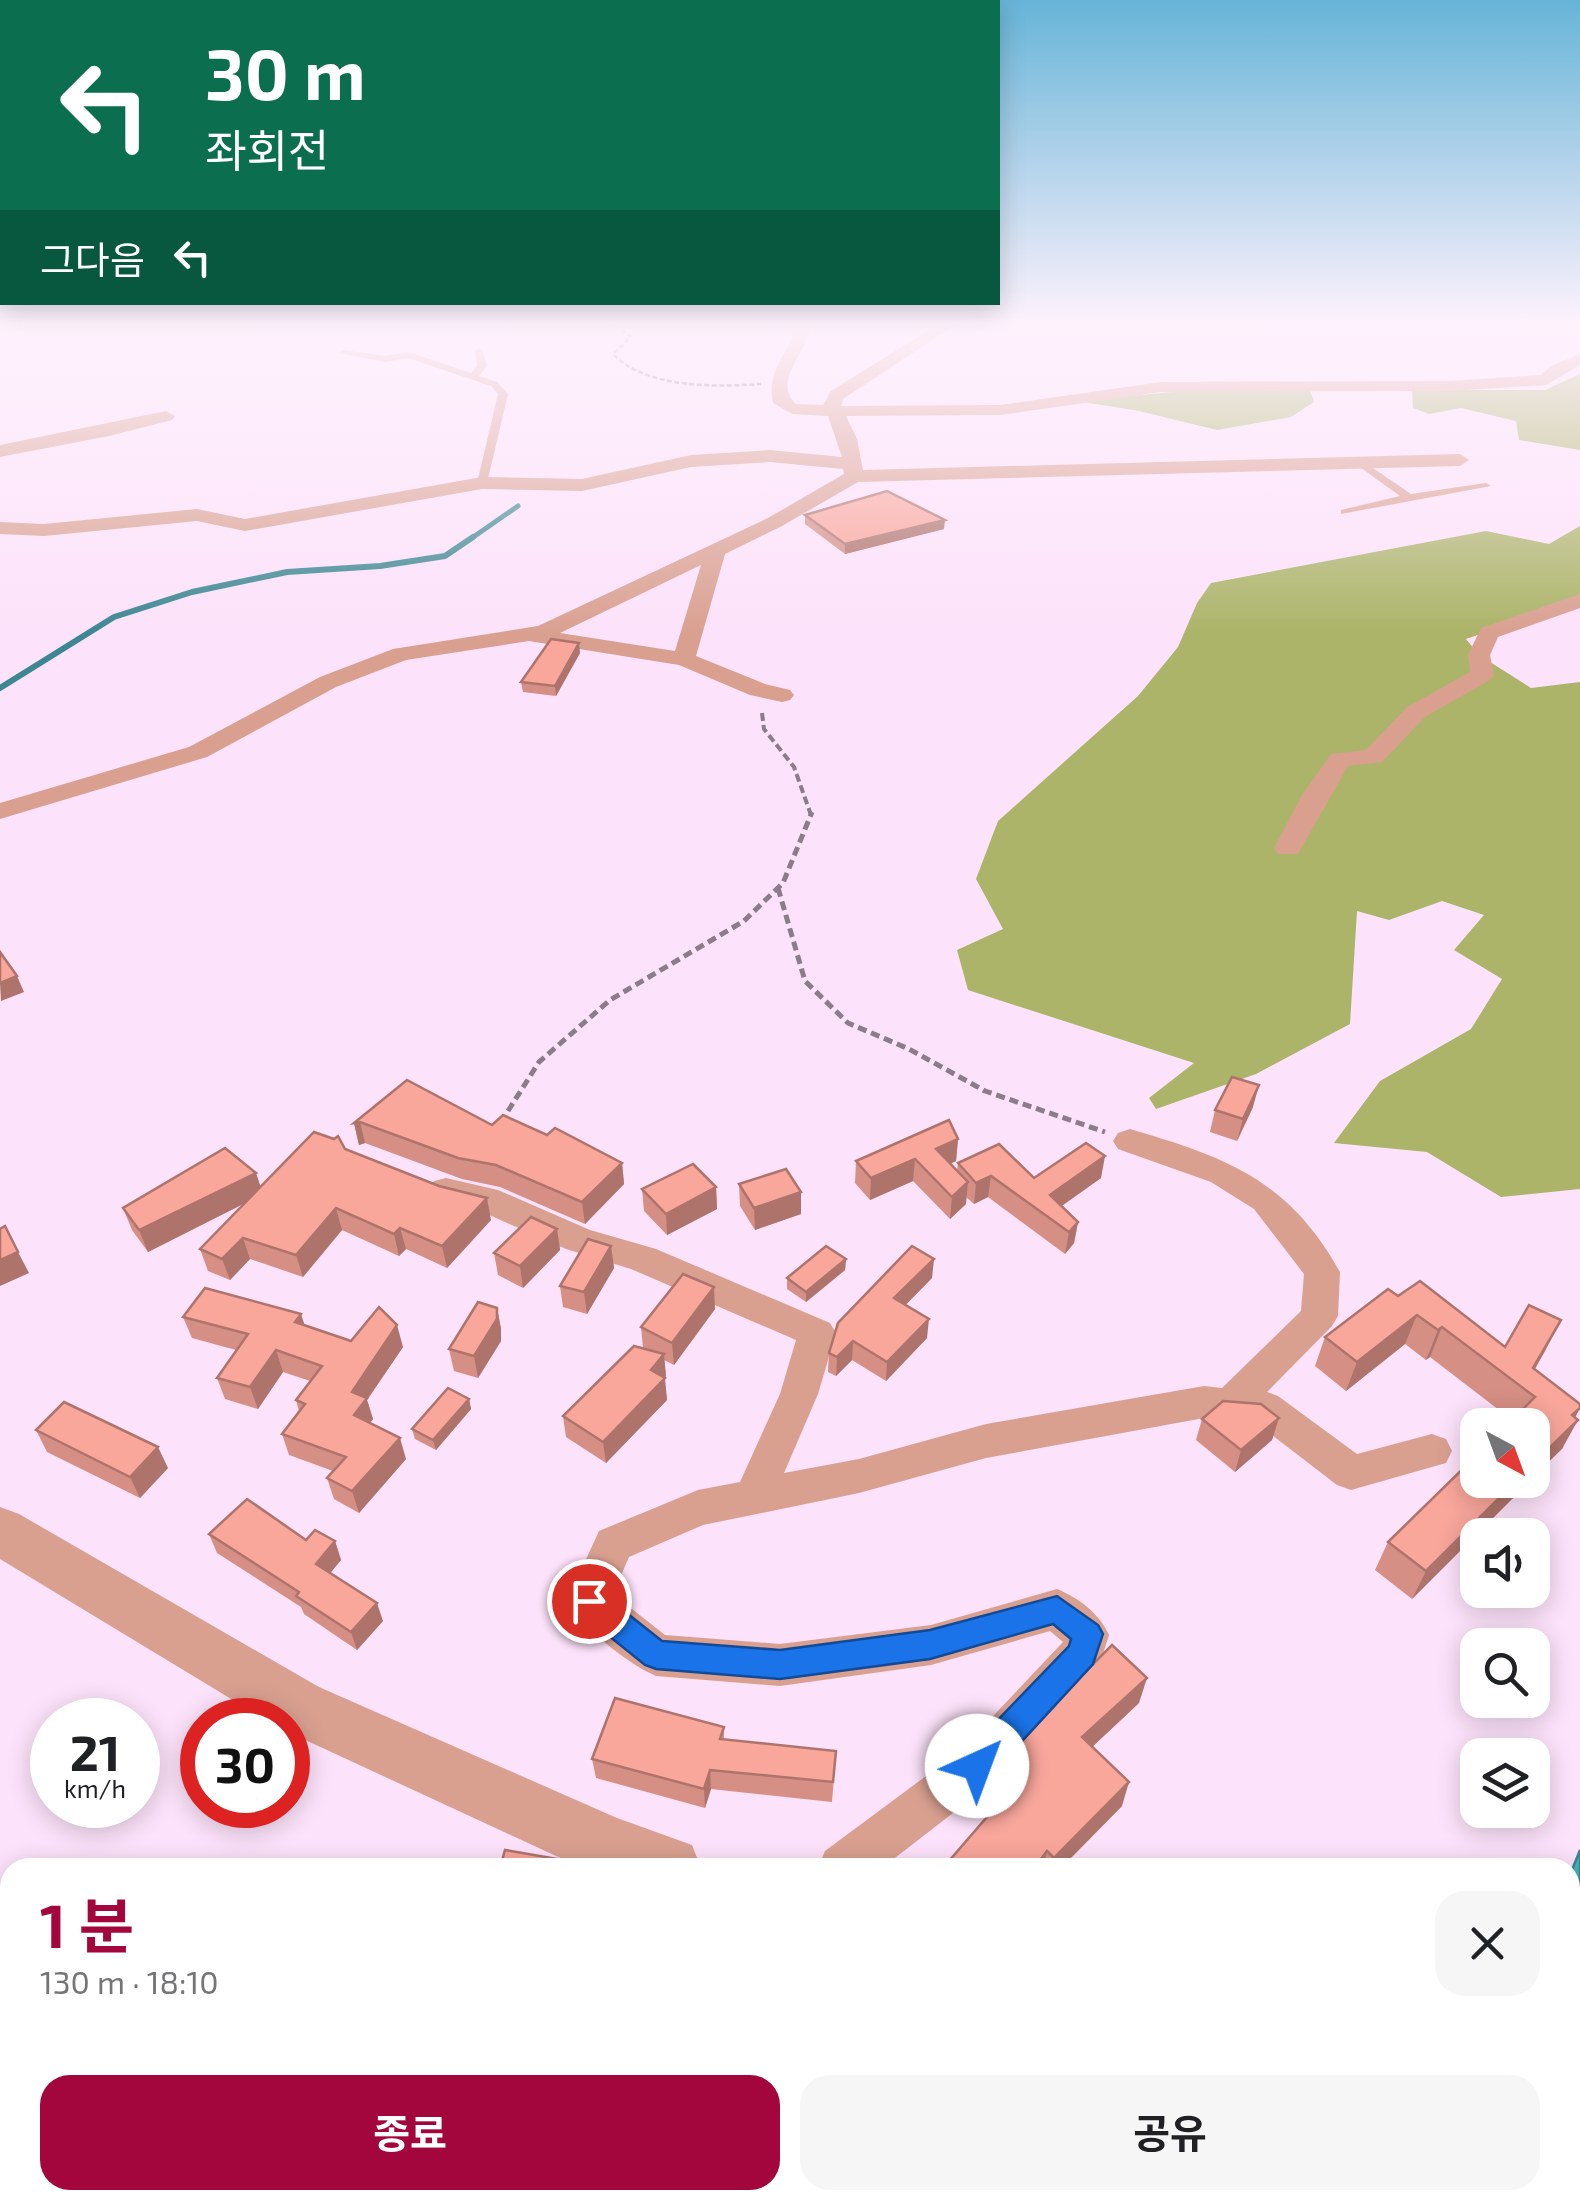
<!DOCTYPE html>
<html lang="ko">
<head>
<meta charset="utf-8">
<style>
	body { margin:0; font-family:"Exo 2","Noto Sans KR",sans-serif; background:#f6f6f6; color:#202124; height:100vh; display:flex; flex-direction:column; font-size:38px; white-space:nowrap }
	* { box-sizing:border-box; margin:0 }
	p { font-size:32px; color:#757577 }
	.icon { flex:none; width:55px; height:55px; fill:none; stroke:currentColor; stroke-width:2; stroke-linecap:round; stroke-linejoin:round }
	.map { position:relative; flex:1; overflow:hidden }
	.drawer { position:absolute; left:0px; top:1858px; width:1580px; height:352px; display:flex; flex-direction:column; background:#fff; border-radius:30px 30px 0 0; box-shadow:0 5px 25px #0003 }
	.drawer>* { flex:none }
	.top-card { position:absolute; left:0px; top:0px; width:1000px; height:305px; box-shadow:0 5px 25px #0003; background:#0b6e4f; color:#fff; overflow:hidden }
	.needle { width:65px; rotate:139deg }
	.controls { position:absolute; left:1460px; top:1408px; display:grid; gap:20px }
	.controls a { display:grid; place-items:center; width:90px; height:90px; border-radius:20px; background:#fff; box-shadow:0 5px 25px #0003; font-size:50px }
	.speed { position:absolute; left:30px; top:1698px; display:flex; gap:20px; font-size:50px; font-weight:700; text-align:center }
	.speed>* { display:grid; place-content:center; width:130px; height:130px; border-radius:50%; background:#fff; box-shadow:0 5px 25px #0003; line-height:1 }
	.speed small { font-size:25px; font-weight:400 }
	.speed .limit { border:15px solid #d22; background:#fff; color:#111 }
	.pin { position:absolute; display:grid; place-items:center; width:85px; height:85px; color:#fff; margin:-42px; border:5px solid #fff; border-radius:50%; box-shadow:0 2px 10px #0007 }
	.me { position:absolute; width:110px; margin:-55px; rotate:43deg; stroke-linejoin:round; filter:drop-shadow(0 0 8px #0008) }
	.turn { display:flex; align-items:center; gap:35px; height:210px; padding:0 40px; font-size:45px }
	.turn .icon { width:130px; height:130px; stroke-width:2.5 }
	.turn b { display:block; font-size:70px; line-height:85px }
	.then { display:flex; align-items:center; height:95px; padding:0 40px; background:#0003; gap:20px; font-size:38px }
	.round { display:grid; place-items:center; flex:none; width:105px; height:105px; border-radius:30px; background:#f6f6f6 }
	.overview { display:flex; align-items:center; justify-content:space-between; height:170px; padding:0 40px }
	h1 { font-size:60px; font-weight:700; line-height:75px; color:#a3063c }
	.cta { display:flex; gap:20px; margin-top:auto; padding:20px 40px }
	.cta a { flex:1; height:115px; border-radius:30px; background:#a3063c; color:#fff; font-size:40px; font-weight:700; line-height:115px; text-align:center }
	.cta a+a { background:#f6f6f6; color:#202124 }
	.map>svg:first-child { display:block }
	.forest { fill:#abb468 }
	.water { fill:#44b3bf; stroke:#3c8792; stroke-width:2.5 }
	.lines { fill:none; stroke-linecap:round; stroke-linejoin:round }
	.stream-far1 { stroke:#3c8792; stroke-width:5 }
	.stream { stroke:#3c8792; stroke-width:6 }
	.path-far2 { stroke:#8c7b8a; stroke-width:2.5; stroke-dasharray:5 2.5; stroke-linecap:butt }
	.path-far1 { stroke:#8c7b8a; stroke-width:4; stroke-dasharray:8 4; stroke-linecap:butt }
	.path { stroke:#8c7b8a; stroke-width:5; stroke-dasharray:9 5; stroke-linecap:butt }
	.service { fill:#d9a090; fill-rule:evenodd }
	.minor { fill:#d9a090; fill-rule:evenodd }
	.tertiary { fill:#d9a090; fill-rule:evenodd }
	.wall { fill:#d68f85 }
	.shaded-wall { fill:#ae746c }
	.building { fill:#f9a69b; stroke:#ae746c; stroke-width:2.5 }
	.route { fill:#1a73e8; stroke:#114b97; stroke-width:2.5 }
</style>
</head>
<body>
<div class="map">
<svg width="1580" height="2208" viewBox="0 0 1580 2208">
	<rect width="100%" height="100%" fill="#fce2fa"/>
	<!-- forest -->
	<g class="forest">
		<polygon points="1580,374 1580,450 1519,440 1516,421 1461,408 1429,414 1413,408 1412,390 1545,390"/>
		<polygon points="1225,387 1310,390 1314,402 1291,417 1217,430 1139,411 1077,401"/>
		<polygon points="1580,526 1580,600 1466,639 1479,655 1531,688 1580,682 1580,1189 1501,1197 1427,1152 1334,1143 1380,1081 1471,1029 1502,979 1454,950 1484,915 1442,901 1389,920 1357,911 1350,1024 1256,1074 1156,1109 1149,1098 1194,1063 968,990 957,950 1003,929 976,879 998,821 1138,696 1178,647 1197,603 1211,583 1486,531 1549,544"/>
	</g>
	<!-- water -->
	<g class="water">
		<polygon points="1580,1850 1580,2208 1470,2208 1473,2200 1570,2200 1570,1875"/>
		<polygon points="0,2145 10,2148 10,2200 48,2200 46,2208 0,2208"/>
	</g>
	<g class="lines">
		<!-- stream-far1 -->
		<polyline class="stream-far1" points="469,540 518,506"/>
		<!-- stream -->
		<polyline class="stream" points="0,688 114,617 192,592 287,572 380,566 445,556 473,537"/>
		<!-- path-far2 -->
		<path class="path-far2" d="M616,325L631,337L613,354C647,389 716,387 761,384"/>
		<!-- path-far1 -->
		<polyline class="path-far1" points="762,713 764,729 794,767 811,815"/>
		<!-- path -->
		<g class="path">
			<polyline points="778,888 805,981 848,1023 909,1049 985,1091 1105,1132"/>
			<polyline points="508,1111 539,1062 610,1000 744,921 783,883 812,812"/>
		</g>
		<!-- service -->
		<g class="service">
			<polygon points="479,348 483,351 487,366 479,376 497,382 508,394 487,483 482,486 477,483 498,394 491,386 408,358 385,362 339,353 343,350 385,356 409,352 471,373 477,366 475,351"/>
			<polygon points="1361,460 1411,494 1486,483 1491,486 1341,514 1341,510 1400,496 1357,465 1356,463"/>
			<polygon points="541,2200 571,2200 572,2208 542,2208"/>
			<rect x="829" y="2200" width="30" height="8"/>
		</g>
		<!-- minor -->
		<g class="minor">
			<path d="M793,325H809C812,348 770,381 796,404L823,405L831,391L937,325H955L843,399L841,406L1000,405L1161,382L1450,381L1541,375L1551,366L1580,354V365L1546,385L1450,391L1161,392L1000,415L846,416L857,439L863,470L1460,454L1469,460L1460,466L858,482L782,526L725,554L696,656L765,684L790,690L794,695L790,700L782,702L750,695L679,665L529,641L406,660L336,687L207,757L0,819V803L189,747L320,677L393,649L538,626L768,518L844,474L843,469L770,462L691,467L582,491L482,489L245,531L197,521L44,536L0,534V522L44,524L197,509L245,519L482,477L582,479L691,455L770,450L842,457L828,416L792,414L773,403C765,365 795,351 793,325ZM701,565L675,651L560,633Z"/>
			<polygon points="166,411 175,416 172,420 109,436 0,457 0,445"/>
			<polygon points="1580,594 1580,608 1498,637 1490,655 1494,675 1490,680 1425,717 1382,762 1348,766 1298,854 1278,854 1274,848 1302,795 1331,754 1366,750 1407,707 1470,672 1468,655 1481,628"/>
			<path d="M1130,1129C1226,1157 1289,1180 1340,1272L1338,1316L1332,1326L1267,1392L1278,1396L1357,1454L1432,1434L1446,1439L1452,1451L1446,1463L1351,1490L1337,1485L1255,1422L1204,1418L986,1458L859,1493L703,1525L629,1557L613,1594L665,1635L780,1644L931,1625L1057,1589C1079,1598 1099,1613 1109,1635L1098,1669L993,1782L882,1868H818L825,1851L961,1750L1063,1642L1050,1631L931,1665L780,1686L656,1676C630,1665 579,1626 567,1601L599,1531L698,1490L740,1482L780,1394L796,1340L631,1269L566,1249L478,1210L434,1199L429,1190L434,1181L446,1178L498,1190L590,1230L656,1249L830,1323L836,1333L818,1394L784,1473L859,1459L986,1424L1204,1386L1222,1388L1301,1311L1304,1274L1254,1209L1211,1182L1118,1149L1113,1141L1118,1133Z"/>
		</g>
		<!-- tertiary -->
		<polygon class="tertiary" points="0,1507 19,1514 319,1687 617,1818 692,1845 701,1868 582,1868 288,1732 288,1720 266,1720 0,1559"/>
	</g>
	<!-- wall -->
	<g class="wall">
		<polygon points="805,515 944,529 845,554 805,524"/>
		<polygon points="580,653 556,696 523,692 521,682"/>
		<polygon points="407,1080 492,1125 547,1135 622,1163 624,1184 585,1224 500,1187 462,1179 365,1143 359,1145 354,1123"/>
		<polygon points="1253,1107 1237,1141 1210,1132 1215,1110"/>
		<polygon points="958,1139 956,1161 950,1164 957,1171 958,1163 1034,1178 1101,1178 1062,1206 1078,1222 1074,1243 1065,1254 988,1197 974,1204 966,1197 966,1204 950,1219 913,1181 870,1200 855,1183 856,1161"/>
		<polygon points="345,1149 491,1220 447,1268 406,1249 399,1256 342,1230 303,1277 250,1259 230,1280 208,1271 200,1249 245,1203 148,1252 132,1230 123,1208 256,1173 260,1187"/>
		<polygon points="739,1184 801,1192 801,1214 755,1230 740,1206"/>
		<polygon points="716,1187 717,1209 667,1235 644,1211 642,1189"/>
		<polygon points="557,1229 560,1250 523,1288 498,1275 494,1253"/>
		<polygon points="611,1246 614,1268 587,1314 563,1307 560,1286"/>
		<polygon points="846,1259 845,1270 806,1302 787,1289 787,1278"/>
		<polygon points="932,1278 905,1305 927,1338 886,1381 852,1360 836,1376 828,1372 829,1353"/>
		<polygon points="1398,1296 1505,1347 1546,1349 1535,1369 1575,1418 1562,1449 1512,1420 1430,1357 1426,1360 1405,1344 1346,1391 1315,1366 1325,1337"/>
		<polygon points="497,1308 501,1329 501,1341 478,1378 454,1371 449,1349"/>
		<polygon points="715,1309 674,1365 664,1360 666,1376 664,1378 667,1400 606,1463 566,1437 563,1416 643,1348 641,1327"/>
		<polygon points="183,1317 305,1325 351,1341 403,1347 367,1400 373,1419 370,1423 406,1459 359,1513 334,1499 327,1478 333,1471 289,1455 282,1434 299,1411 296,1400 310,1381 283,1372 258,1409 225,1399 217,1378 236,1350 192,1338"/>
		<polygon points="469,1399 471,1409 436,1450 415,1439 412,1429"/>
		<polygon points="1279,1418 1272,1440 1235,1472 1196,1440 1202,1419"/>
		<polygon points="36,1430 168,1468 140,1498 47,1452"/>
		<polygon points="1478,1480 1531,1480 1412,1599 1375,1570 1388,1542"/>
		<polygon points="209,1534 335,1541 341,1560 330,1573 383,1621 357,1650 304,1614 301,1607 217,1553"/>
		<polygon points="1139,1703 1092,1747 1122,1806 1061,1868 948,1868 949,1861 986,1818 973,1805 977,1781"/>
		<polygon points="724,1727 724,1739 836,1751 832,1802 711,1789 705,1808 596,1778 592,1759"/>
	</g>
	<!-- shaded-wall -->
	<g class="shaded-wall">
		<polygon points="945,520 944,529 845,554 845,544"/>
		<polygon points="579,643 580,653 556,696 555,686"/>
		<polygon points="17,976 24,992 1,1001 0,983"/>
		<polygon points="1259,1085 1253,1107 1237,1141 1243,1119"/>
		<polygon points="360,1122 365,1143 359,1145 354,1123"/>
		<polygon points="958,1139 956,1161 934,1171 936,1149"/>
		<polygon points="1105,1156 1101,1178 1047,1216 1050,1195"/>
		<polygon points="915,1159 913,1181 870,1200 871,1178"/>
		<polygon points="622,1163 624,1184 585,1224 582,1202"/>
		<polygon points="256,1173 263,1194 148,1252 139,1230"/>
		<polygon points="991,1176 988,1197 974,1204 976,1183"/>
		<polygon points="968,1182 966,1204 950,1219 952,1197"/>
		<polygon points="716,1187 717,1209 667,1235 666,1214"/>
		<polygon points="801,1192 801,1214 755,1230 754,1208"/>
		<polygon points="487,1198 491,1220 447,1268 442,1246"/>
		<polygon points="336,1208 342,1230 303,1277 296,1255"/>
		<polygon points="1078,1222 1074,1243 1065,1254 1069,1232"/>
		<polygon points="400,1228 406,1249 399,1256 394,1234"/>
		<polygon points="557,1229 560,1250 523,1288 520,1266"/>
		<polygon points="243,1238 250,1259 230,1280 222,1259"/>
		<polygon points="611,1246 614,1268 587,1314 584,1292"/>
		<polygon points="18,1252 29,1273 0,1286 0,1260"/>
		<polygon points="846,1259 845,1270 806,1302 806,1292"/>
		<polygon points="934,1259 932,1278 893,1318 894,1298"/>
		<polygon points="714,1287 715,1309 674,1365 672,1343"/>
		<polygon points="497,1308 501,1329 501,1341 478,1378 474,1356"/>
		<polygon points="301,1314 308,1335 295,1322"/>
		<polygon points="1417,1315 1405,1344 1346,1391 1357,1362"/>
		<polygon points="929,1319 927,1338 886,1381 887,1362"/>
		<polygon points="1561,1320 1546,1349 1524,1388 1533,1368"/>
		<polygon points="397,1325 403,1347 367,1400 373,1419 361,1436 354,1415 352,1392"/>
		<polygon points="1442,1327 1430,1357 1426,1360 1438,1330"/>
		<polygon points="853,1341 852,1360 836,1376 837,1357"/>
		<polygon points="276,1350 283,1372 258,1409 250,1387"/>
		<polygon points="664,1354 666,1376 659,1385 665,1378 667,1400 606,1463 603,1442"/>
		<polygon points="469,1399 471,1409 436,1450 433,1440"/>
		<polygon points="1580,1408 1571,1426 1578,1420 1562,1449 1532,1478 1532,1465 1572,1415"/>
		<polygon points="1279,1418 1272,1440 1235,1472 1241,1450"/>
		<polygon points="400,1438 406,1459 359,1513 352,1491"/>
		<polygon points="158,1447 168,1468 140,1498 130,1477"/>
		<polygon points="1517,1480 1531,1480 1412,1599 1426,1571"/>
		<polygon points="335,1541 341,1560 323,1582 316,1564"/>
		<polygon points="377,1603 383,1621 357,1650 351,1632"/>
		<polygon points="1147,1678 1139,1703 1076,1762 1082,1737"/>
		<polygon points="710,1770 711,1789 705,1808 704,1789"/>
		<polygon points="1129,1782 1122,1806 1061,1868 1052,1868 1054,1858"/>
		<polygon points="1047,1851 1043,1868 1034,1868"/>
		<polygon points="472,2200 487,2200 485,2208 470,2208"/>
	</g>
	<!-- building -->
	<g class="building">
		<polygon points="887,491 945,520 845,544 805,515"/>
		<polygon points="551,639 579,643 555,686 521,682"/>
		<polygon points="0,952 17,976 0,983"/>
		<polygon points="1232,1077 1259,1085 1243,1119 1215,1110"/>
		<polygon points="407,1080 492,1125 503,1115 547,1135 555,1128 622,1163 582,1202 496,1165 458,1158 360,1122 354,1123"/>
		<polygon points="949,1120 958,1139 936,1149 968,1182 952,1197 915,1159 871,1178 856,1161"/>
		<polygon points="314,1132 334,1139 338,1136 345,1149 439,1186 487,1198 442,1246 400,1228 394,1234 336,1208 296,1255 243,1238 222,1259 200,1249"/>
		<polygon points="1086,1143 1105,1156 1050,1195 1078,1222 1069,1232 991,1176 976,1183 958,1163 999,1144 1034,1178"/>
		<polygon points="225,1148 256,1173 139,1230 123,1208"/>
		<polygon points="693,1164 716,1187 666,1214 642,1189"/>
		<polygon points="786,1169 801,1192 754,1208 739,1184"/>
		<polygon points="531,1217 557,1229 520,1266 494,1253"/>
		<polygon points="5,1226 18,1252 0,1260 0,1229"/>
		<polygon points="588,1239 611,1246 584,1292 560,1286"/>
		<polygon points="826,1246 846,1259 806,1292 787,1278"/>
		<polygon points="912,1246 934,1259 894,1298 929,1319 887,1362 853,1341 837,1357 829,1353 838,1323"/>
		<polygon points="683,1274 714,1287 672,1343 641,1327"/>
		<polygon points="1420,1281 1505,1347 1529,1305 1561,1320 1533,1368 1580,1404 1580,1408 1572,1415 1578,1420 1532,1465 1532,1425 1507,1425 1535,1397 1442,1327 1438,1330 1417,1315 1357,1362 1325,1337 1388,1289 1398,1296"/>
		<polygon points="205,1288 301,1314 295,1322 351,1341 379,1307 397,1325 352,1392 367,1398 354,1415 400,1438 352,1491 327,1478 346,1457 282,1434 305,1404 296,1400 322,1366 276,1350 250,1387 217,1378 248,1334 183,1317"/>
		<polygon points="478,1302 497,1308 497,1319 474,1356 449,1349"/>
		<polygon points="634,1346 664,1354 651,1370 665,1378 603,1442 563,1416"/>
		<polygon points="448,1388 469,1399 433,1440 412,1429"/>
		<polygon points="1223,1401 1261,1404 1279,1418 1241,1450 1202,1419"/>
		<polygon points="64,1402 158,1447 130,1477 36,1430"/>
		<polygon points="1478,1454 1478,1480 1517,1480 1426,1571 1388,1542"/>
		<polygon points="247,1499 306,1540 315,1530 335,1541 316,1564 377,1603 351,1632 296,1596 299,1592 209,1534"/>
		<polygon points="1112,1645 1147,1678 1082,1737 1129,1782 1054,1858 1047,1851 1034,1868 956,1868 949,1861 999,1803 977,1781"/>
		<polygon points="615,1698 724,1727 720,1739 836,1751 833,1782 710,1770 704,1789 592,1759"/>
		<polygon points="505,1850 563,1860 561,1868 500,1868"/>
		<polygon points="403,2200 472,2200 470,2208 401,2208"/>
		<polygon points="702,2200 783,2200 782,2208 700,2208"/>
	</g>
	<!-- sky -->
	<linearGradient id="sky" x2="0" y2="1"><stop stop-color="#66b4d8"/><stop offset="0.51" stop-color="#fef2fd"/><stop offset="1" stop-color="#fef2fd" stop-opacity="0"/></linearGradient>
	<rect width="1580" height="634" fill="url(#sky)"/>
	<!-- route -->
	<polygon class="route" points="589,1587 599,1591 662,1641 780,1650 930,1630 1057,1596 1098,1625 1103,1634 1093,1664 989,1777 977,1782 965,1777 961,1766 965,1754 1069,1646 1071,1639 1053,1624 930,1659 780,1679 656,1669 645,1665 578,1611 574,1601 578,1591"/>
</svg>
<div class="controls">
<a><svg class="needle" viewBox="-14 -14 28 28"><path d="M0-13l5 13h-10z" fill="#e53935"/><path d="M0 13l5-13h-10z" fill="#757577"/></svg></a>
<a><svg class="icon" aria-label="sound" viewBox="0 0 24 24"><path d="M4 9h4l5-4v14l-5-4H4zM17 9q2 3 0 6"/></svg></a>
<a><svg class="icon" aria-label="search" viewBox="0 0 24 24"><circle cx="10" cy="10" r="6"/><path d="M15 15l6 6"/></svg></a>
<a><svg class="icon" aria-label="layers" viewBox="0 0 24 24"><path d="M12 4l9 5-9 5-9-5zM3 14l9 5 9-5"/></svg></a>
</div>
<div class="speed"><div>21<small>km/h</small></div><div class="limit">30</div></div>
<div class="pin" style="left:589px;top:1601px;background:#d93025"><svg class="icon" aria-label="arrive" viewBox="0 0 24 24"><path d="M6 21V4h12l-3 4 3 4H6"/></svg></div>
<svg class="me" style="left:977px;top:1766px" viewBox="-20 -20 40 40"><circle r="19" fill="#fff"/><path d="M0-13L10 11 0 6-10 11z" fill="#1a73e8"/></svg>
<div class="top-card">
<div class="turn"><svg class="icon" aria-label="left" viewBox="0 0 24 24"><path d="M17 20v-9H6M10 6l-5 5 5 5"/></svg><div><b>30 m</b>좌회전</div></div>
<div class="then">그다음<svg class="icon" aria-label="left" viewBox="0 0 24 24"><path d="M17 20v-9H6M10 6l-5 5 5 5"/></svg></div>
</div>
<section class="drawer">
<div class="overview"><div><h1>1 분</h1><p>130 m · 18:10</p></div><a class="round"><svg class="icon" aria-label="close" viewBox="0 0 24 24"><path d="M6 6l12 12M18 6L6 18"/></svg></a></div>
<div class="cta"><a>종료</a><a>공유</a></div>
</section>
</div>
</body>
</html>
